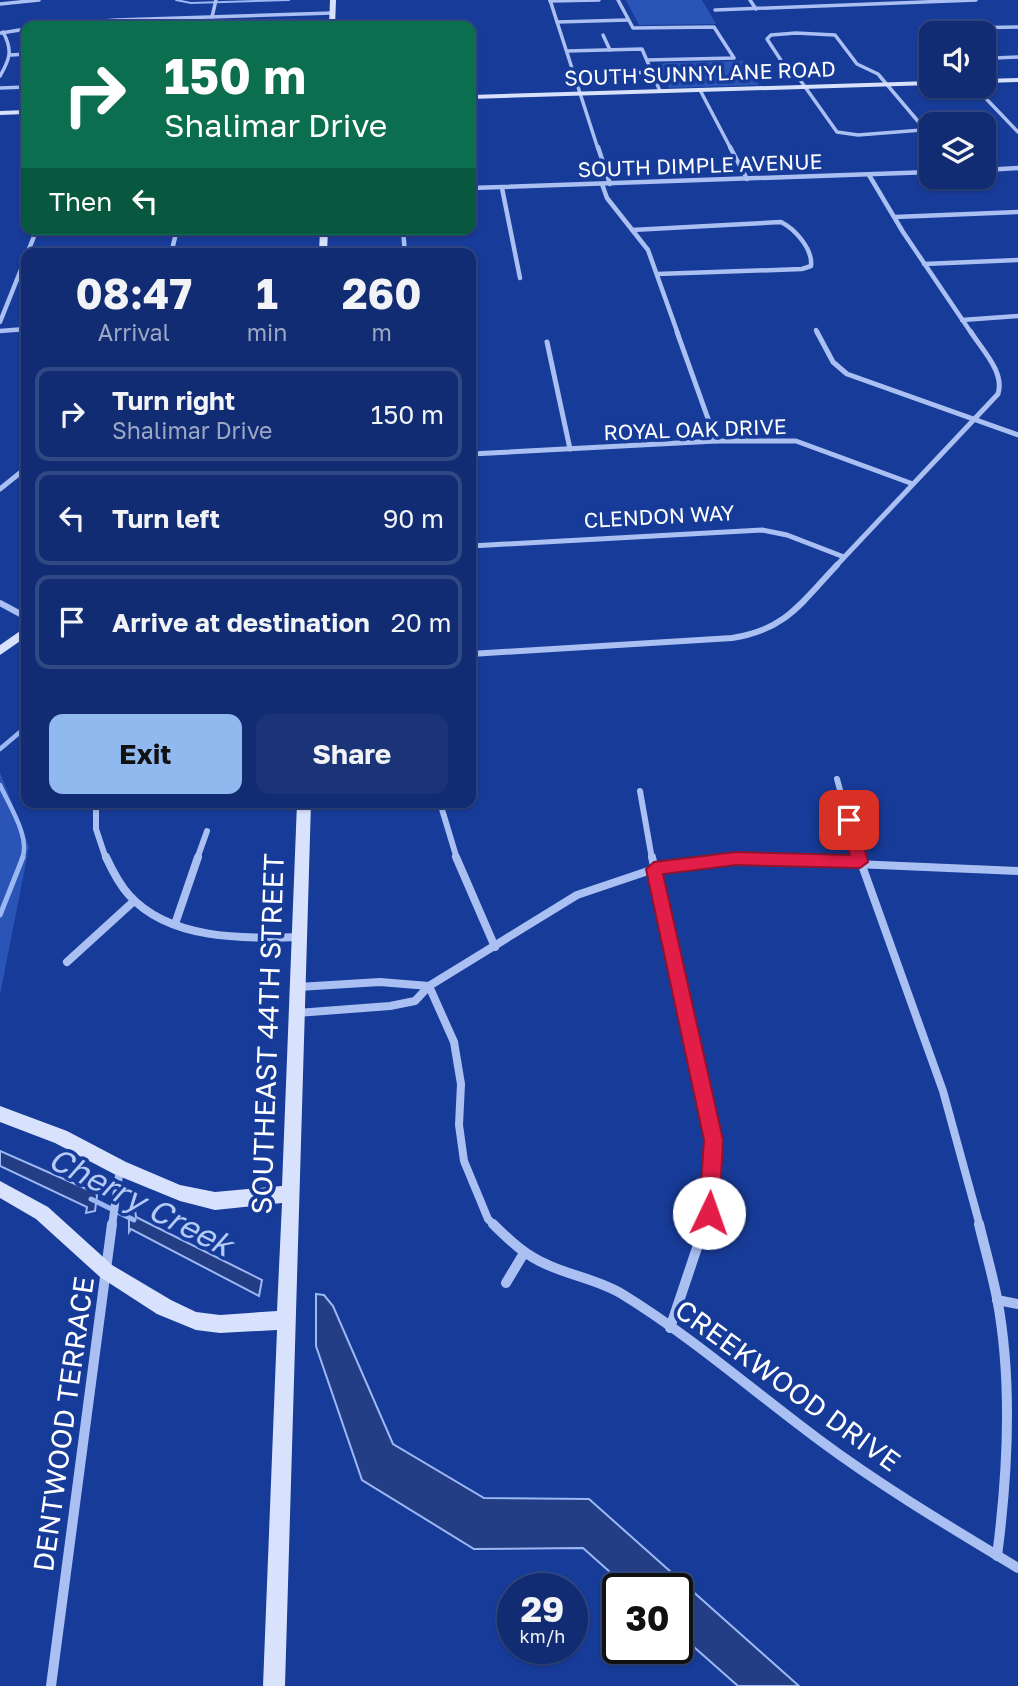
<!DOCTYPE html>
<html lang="en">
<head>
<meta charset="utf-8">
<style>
	body { margin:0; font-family:"Golos Text",sans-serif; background:#1a3477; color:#f1f3f6; height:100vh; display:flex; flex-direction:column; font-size:26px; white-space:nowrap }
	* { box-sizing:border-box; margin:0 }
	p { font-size:23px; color:#9ca7c4 }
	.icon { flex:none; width:38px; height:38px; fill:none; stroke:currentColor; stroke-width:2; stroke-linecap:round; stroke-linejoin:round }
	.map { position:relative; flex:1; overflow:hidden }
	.panel { position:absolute; left:21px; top:248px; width:455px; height:560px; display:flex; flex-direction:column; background:#112c72; border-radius:14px; box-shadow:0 2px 5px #0004,0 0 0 2px #304884 }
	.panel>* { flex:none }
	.top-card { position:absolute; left:21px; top:21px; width:455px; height:214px; border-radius:14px; box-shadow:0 2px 5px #0004,0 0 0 2px #304884; background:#0b6e4f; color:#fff; overflow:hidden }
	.fabs { position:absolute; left:919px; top:21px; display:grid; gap:14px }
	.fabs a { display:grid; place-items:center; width:77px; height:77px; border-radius:14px; background:#112c72; box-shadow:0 2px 5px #0004,0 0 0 2px #304884; font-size:35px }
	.speed { position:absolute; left:497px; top:1573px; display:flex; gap:14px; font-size:35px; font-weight:700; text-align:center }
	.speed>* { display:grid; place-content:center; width:91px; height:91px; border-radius:50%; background:#112c72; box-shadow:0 2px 5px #0004,0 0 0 2px #304884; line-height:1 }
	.speed small { font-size:18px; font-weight:400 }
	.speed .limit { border:4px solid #111; border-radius:10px; background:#fff; color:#111 }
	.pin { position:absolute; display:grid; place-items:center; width:60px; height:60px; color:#fff; margin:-30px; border-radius:14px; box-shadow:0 4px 10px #0006 }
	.me { position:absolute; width:77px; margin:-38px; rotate:3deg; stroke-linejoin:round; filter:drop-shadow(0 0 5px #0008) }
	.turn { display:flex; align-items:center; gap:24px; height:147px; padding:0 28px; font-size:32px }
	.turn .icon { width:91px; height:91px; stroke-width:2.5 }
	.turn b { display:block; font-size:49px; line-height:60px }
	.then { display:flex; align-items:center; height:66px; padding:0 28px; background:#0003; gap:14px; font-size:26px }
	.eta { display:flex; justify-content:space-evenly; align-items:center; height:119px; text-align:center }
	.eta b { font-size:42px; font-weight:700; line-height:49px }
	.button { display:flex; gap:14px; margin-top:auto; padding:14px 28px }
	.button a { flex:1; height:80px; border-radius:14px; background:#90b9f0; color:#111; font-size:28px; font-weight:700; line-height:80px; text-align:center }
	.button a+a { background:#1a3477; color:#f1f3f6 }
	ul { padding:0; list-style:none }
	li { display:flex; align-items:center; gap:21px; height:94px; margin:0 14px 10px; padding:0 14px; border:4px solid #304884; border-radius:14px }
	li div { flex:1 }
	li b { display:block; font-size:26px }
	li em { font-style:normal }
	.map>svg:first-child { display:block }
	.green { fill:#2a54b6 }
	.water { fill:#233e85; stroke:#9cb8f4; stroke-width:2 }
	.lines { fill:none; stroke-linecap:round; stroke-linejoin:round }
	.stream-far2 { stroke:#9cb8f4; stroke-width:2 }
	.stream-far1 { stroke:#9cb8f4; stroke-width:4.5 }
	.stream { stroke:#9cb8f4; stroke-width:5 }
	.street-far5 { stroke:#aabff2; stroke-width:3.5 }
	.street-far4 { stroke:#aabff2; stroke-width:4.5 }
	.street-far3 { stroke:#aabff2; stroke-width:5 }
	.street-far2 { stroke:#aabff2; stroke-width:6 }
	.street-far1 { stroke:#aabff2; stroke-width:8 }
	.street { stroke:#aabff2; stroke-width:10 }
	.secondary { fill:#d8e2fc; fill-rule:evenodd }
	.route { fill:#e11d48; stroke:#92132f; stroke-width:2 }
	.labels { text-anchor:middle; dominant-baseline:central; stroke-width:7; stroke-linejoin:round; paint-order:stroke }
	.far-street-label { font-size:21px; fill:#fff; stroke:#173b98 }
	.near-street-label { font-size:28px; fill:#fff; stroke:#173b98 }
	.near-water-label { font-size:32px; font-style:italic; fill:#b6caf8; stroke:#173b98 }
</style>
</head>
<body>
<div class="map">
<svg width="1018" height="1686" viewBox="0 0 1018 1686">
	<rect width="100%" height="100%" fill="#173b98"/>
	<!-- green -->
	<g class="green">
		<polygon points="626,0 702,0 716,24 639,25"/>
		<polygon points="744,61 759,85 669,88 659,66 664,63"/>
		<polygon points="0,772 29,847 0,995"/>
	</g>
	<!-- water -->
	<g class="water">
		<polygon points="0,1151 91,1191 93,1184 97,1196 95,1211 86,1213 87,1207 0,1166"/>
		<polygon points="135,1209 136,1217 262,1280 259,1296 131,1229 129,1232 129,1213"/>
		<polygon points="316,1294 324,1295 333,1306 393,1444 484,1498 589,1499 799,1686 738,1686 677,1632 677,1589 629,1589 583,1548 474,1549 362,1480 316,1346"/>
	</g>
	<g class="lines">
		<!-- stream-far2 -->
		<polyline class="stream-far2" points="176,0 191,3 289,0"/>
		<!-- stream-far1 -->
		<g class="stream-far1">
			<polyline points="0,749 26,727"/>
			<path d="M0,785C9,805 31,838 22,859"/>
		</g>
		<!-- stream -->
		<g class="stream">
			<polyline points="0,915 23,857"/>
			<polyline points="91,1199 134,1220"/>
		</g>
		<!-- street-far5 -->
		<g class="street-far5">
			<polyline points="550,0 598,149"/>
			<polyline points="618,0 633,28 714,27 734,58 647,60"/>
			<polyline points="750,0 756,9"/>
			<polyline points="550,1 599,0"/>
			<polyline points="0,4 39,0"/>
			<polyline points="715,10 976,0"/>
			<polyline points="212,17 216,0"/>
			<polyline points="557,22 628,20"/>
			<polyline points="42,26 116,20 332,13"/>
			<polyline points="961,28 1018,27"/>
			<polyline points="1,33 26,29"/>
			<polygon points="796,33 835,35 857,64 878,74 922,126 922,130 858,135 837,132 798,77 786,68 767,39 771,35"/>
			<polyline points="603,35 610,50"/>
			<polyline points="567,51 642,49 660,91"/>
			<polyline points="11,55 26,54"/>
			<polyline points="994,58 1018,57"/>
			<polyline points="606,74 652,72"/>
			<path d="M0,76C10,59 13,50 3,32"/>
			<polyline points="974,86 1018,132"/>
			<polyline points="0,88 26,87"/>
			<polyline points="700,90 731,149"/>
		</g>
		<!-- street-far4 -->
		<g class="street-far4">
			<polyline points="598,147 610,184"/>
			<polyline points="730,147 747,179"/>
			<polyline points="471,170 474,188"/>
			<polyline points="984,170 1018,168"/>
			<polyline points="869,175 903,232 972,334"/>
			<polyline points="602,184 607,198 648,250 678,334"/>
			<polyline points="471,188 931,172"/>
			<polyline points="502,188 520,278"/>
			<polyline points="895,217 1018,212"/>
			<polyline points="403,229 405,254"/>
			<path d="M632,230L781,222C795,229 813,249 811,266L802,269L657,274"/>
			<polyline points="27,254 37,229"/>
			<polyline points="171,254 177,229"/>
			<polyline points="924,264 1018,260"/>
			<polyline points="962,320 1018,316"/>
			<polyline points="0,322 26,257"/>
			<polyline points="816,330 818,334"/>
			<polyline points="0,331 26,329"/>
		</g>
		<!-- street-far3 -->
		<g class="street-far3">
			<polyline points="677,332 716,441"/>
			<polyline points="817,332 833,362 847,374 1018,435"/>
			<polyline points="547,342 570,449"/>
			<polyline points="471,454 716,441 796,441 913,484"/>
			<polyline points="0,489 26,468"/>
			<polyline points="471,546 762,530 787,535 844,557"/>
			<path d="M835,567L998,394C1005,372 982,350 971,332"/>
		</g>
		<!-- street-far2 -->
		<g class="street-far2">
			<polyline points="0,603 26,617"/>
			<path d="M471,654L732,638C786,630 802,602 837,565"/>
			<polyline points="837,779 859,859"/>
			<polyline points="640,791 652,859"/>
			<polyline points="96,803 96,829 106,859"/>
			<polyline points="441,806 457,859"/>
			<polyline points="197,859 207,831"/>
			<polyline points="734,859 740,859"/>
		</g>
		<!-- street-far1 -->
		<g class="street-far1">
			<path d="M106,857C112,870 119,884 129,895C169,940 244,939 299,937"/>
			<polyline points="456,857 495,947"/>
			<polyline points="652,857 714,1140 709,1213 705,1226"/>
			<polyline points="859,857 943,1091 980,1226"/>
			<polyline points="175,924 198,857"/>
			<polyline points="67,962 134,901"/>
			<polyline points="429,986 454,1042 461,1084 459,1125 464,1161 488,1219 495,1226"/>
			<polyline points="298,987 380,982 429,986"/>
			<polyline points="297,1013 390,1006 415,1001 429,986 577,895 654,869 736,859 1018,871"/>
			<polyline points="112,1226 120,1168"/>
		</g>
		<!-- street -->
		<g class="street">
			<path d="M493,1224C510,1241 526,1256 548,1265C572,1276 599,1280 622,1294C692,1337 752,1390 818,1439C881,1486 950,1527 1018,1568"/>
			<path d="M979,1224C985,1249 992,1273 997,1298C1013,1382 1008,1472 997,1556"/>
			<polyline points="506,1283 524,1253"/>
			<polyline points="997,1300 1018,1304"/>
			<polyline points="670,1328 705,1224"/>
			<polyline points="51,1686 112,1224"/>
		</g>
		<!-- secondary -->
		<g class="secondary">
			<polygon points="330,0 336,0 335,26 329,26"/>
			<polygon points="1018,78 1018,82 984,83 984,79"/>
			<polygon points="931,81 931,85 471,99 471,95"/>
			<polygon points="26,110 26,114 0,115 0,111"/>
			<polygon points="320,229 328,229 327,254 319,254"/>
			<polygon points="26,627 26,637 0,655 0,645"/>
			<polygon points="297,803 311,803 285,1686 263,1686 277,1330 220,1333 196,1330 157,1314 100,1277 36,1219 0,1198 0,1181 48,1207 112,1265 171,1300 196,1312 220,1315 277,1311 282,1203 215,1210 180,1201 114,1174 55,1143 0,1122 0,1106 67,1131 126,1162 180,1185 215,1192 282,1186"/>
		</g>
	</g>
	<!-- route -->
	<polygon class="route" points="849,814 857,820 868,862 860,868 736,865 663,874 723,1140 719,1213 716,1220 709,1223 702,1220 699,1213 704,1140 646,869 654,862 736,852 850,855 841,820"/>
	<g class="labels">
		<!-- far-street labels -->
		<g class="far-street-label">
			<text transform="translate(700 73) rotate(-2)">SOUTH SUNNYLANE ROAD</text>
			<text transform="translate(700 165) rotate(-2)">SOUTH DIMPLE AVENUE</text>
			<text transform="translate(695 429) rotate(-2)">ROYAL OAK DRIVE</text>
			<text transform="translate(659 516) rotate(-3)">CLENDON WAY</text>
		</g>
		<!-- near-street labels -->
		<g class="near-street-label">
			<text transform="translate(267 1034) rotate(-88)">SOUTHEAST 44TH STREET</text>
			<text transform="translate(788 1385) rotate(36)">CREEKWOOD DRIVE</text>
			<text transform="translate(63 1424) rotate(-82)">DENTWOOD TERRACE</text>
		</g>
		<!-- near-water labels -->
		<g class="near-water-label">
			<text transform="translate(141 1201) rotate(27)">Cherry Creek</text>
		</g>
	</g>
</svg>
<div class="fabs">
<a><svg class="icon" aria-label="sound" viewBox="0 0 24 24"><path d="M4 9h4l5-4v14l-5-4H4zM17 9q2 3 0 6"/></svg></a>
<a><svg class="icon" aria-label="layers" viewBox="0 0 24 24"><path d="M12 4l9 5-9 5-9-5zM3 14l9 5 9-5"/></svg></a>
</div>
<div class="speed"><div>29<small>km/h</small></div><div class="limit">30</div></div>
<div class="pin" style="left:849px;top:820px;background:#d93025"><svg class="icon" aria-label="arrive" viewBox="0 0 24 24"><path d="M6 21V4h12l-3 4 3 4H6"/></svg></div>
<svg class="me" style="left:709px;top:1213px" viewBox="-20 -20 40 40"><circle r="19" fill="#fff"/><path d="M0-13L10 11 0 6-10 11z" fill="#e11d48"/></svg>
<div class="top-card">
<div class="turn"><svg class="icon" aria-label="right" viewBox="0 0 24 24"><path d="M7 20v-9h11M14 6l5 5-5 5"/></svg><div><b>150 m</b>Shalimar Drive</div></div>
<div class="then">Then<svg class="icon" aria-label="left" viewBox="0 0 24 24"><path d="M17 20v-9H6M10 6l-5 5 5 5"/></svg></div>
</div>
<section class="panel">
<div class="eta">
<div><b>08:47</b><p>Arrival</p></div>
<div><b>1</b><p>min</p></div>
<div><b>260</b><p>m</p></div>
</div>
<ul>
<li><svg class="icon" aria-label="right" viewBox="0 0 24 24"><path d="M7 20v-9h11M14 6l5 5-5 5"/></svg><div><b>Turn right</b><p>Shalimar Drive</p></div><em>150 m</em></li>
<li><svg class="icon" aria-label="left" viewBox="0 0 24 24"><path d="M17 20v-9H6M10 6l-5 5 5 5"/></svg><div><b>Turn left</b></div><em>90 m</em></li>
<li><svg class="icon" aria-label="arrive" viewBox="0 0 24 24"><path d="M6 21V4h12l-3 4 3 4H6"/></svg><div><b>Arrive at destination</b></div><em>20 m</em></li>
</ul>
<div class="button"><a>Exit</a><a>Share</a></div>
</section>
</div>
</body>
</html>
